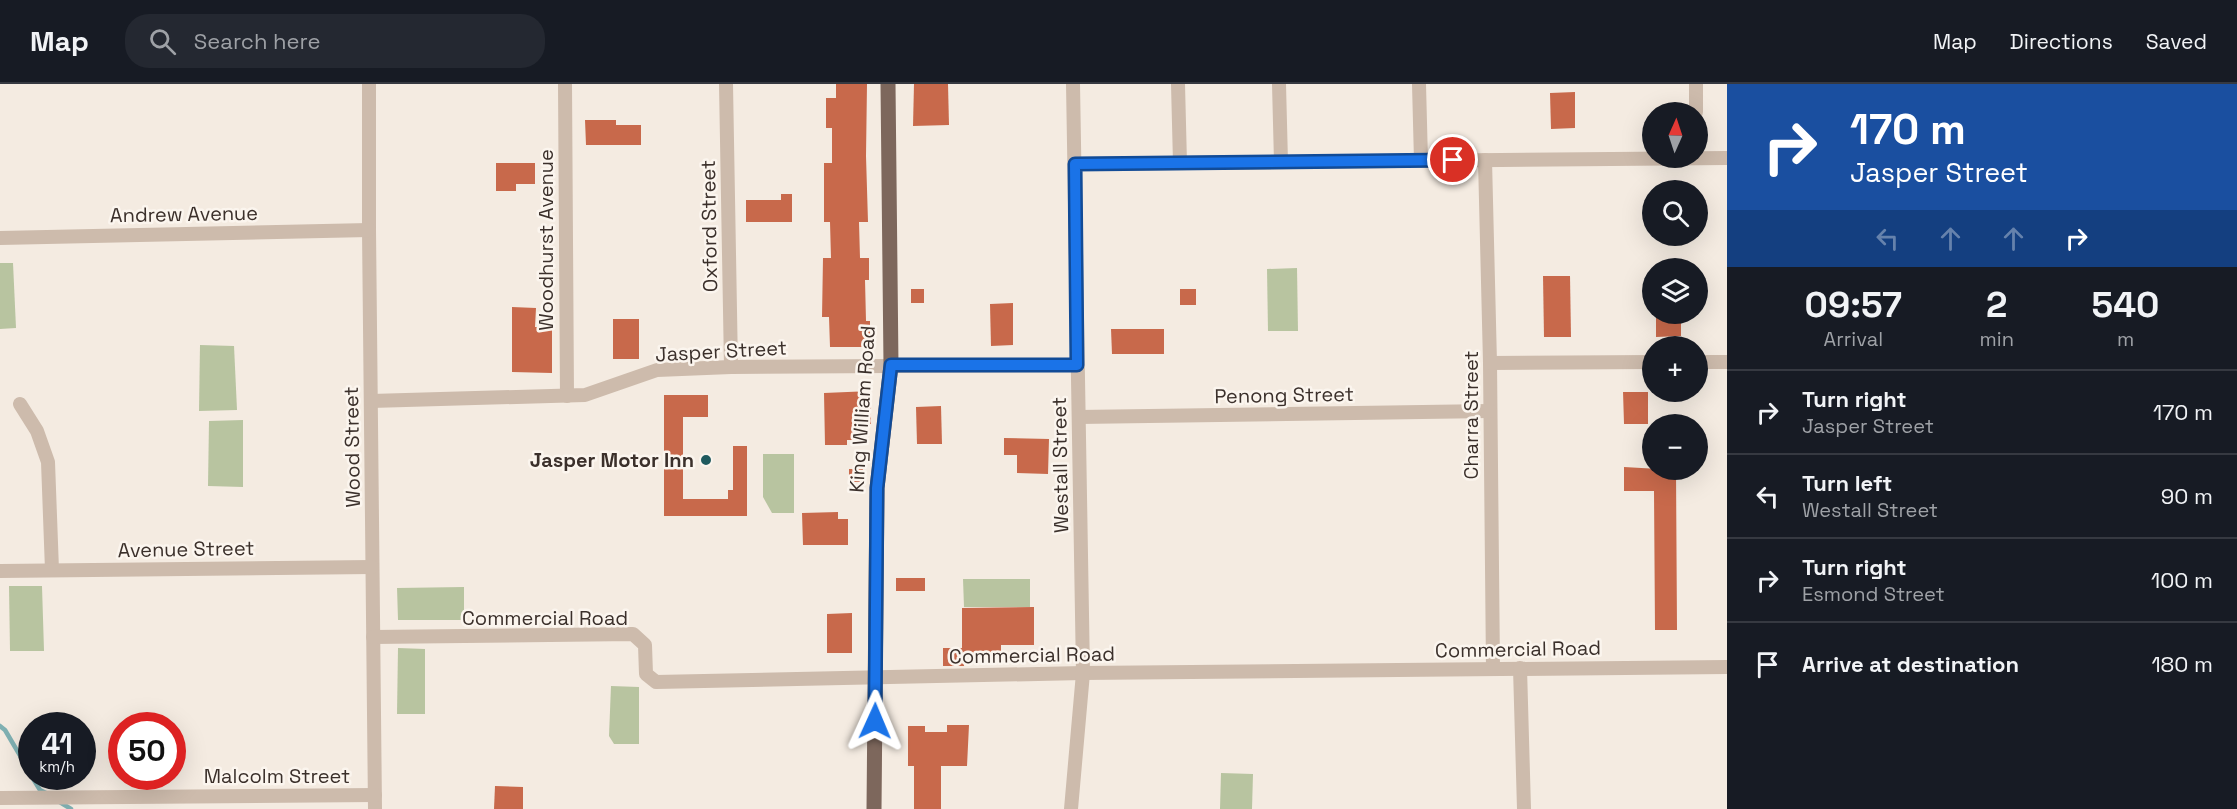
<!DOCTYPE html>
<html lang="en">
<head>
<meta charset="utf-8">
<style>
	body { margin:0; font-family:"Space Grotesk",sans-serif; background:#242831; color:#f1f3f6; height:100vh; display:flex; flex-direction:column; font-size:22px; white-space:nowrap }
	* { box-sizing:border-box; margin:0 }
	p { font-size:20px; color:#9ea1a6 }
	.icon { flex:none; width:33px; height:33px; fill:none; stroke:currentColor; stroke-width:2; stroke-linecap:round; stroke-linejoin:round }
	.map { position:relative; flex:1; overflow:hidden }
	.details { display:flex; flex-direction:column; background:#171b24; width:510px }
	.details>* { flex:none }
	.hud { background:#1a4fa0; color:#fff; overflow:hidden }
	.needle { width:39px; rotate:3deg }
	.controls { position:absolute; left:1642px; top:18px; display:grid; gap:12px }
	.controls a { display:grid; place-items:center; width:66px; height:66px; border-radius:50%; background:#171b24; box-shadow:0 6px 24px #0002; font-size:30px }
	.speed { position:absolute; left:18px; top:628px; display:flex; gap:12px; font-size:30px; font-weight:700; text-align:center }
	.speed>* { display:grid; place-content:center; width:78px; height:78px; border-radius:50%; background:#171b24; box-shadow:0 6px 24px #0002; line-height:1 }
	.speed small { font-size:15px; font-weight:400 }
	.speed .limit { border:9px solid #d22; background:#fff; color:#111 }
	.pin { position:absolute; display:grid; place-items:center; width:51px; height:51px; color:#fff; margin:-26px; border:3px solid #fff; border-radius:50%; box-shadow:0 2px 6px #0007 }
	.me { position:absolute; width:66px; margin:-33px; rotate:1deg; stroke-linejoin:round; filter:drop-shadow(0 0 4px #0008) }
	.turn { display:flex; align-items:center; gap:21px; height:126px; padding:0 24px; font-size:27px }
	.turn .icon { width:78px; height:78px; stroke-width:2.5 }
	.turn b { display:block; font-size:42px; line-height:51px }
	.lanes { display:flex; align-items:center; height:57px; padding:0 24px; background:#0003; justify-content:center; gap:30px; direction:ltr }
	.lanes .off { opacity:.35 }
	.eta { display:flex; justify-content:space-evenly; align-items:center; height:102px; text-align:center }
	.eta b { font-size:36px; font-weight:600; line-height:42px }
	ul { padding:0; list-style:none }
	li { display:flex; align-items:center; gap:18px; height:84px; padding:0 24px; border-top:2px solid #363941 }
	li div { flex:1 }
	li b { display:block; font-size:22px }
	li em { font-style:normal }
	header { display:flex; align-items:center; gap:36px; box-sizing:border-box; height:84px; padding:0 30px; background:#171b24; border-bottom:2px solid #363941 }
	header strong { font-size:28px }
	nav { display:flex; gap:33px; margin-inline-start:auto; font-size:21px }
	.search { width:420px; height:54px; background:#242831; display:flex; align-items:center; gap:15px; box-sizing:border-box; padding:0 21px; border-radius:24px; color:#9ea1a6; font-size:22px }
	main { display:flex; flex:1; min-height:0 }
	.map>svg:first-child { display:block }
	.green { fill:#b8c4a0 }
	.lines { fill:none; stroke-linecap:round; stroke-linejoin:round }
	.stream { stroke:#7fb0b2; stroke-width:4.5 }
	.building { fill:#c8694b }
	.minor { stroke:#cdbbac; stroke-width:14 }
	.major { stroke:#7d675c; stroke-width:15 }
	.route-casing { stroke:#114b97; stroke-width:15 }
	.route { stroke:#1a73e8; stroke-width:10 }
	.poi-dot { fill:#1f5a5e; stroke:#fbf5ee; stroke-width:2 }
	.labels { text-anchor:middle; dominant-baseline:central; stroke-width:5; stroke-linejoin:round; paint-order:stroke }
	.street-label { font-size:20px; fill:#3b302b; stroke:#fbf5ee }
	.poi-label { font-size:20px; font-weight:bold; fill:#3b302b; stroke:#fbf5ee; text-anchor:end }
</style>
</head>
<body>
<header>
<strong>Map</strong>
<div class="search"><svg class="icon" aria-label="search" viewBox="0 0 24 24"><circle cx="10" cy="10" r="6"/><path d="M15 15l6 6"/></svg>Search here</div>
<nav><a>Map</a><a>Directions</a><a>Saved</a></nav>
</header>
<main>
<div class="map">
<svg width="1727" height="725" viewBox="0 0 1727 725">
	<rect width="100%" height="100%" fill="#f4ebe1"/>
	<!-- green -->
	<g class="green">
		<polygon points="0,179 13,179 16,244 0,245"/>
		<polygon points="1297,184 1298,247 1268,247 1267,185"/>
		<polygon points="200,261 234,262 237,326 199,327"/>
		<polygon points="243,336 243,403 208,402 209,337"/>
		<polygon points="763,370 794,370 794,429 772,429 763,413"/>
		<polygon points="963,495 1030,495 1030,523 964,523"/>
		<polygon points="9,502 42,502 44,567 10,567"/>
		<polygon points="464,503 464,536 398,536 397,504"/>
		<polygon points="398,564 425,565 425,630 397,630"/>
		<polygon points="611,602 639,603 639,660 614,660 609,652"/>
		<polygon points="1221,689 1253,690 1252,725 1220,725"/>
	</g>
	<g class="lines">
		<!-- stream -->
		<g class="stream">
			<polyline points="0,642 5,646 32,692"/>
			<polyline points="32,693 40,706 46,709"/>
			<polyline points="58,717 71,725"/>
		</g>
	</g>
	<!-- building -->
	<g class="building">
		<polygon points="836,0 867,0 866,72 868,138 859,138 860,174 869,174 869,196 865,196 866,237 870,237 870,263 830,263 829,233 822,233 823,174 831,174 830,138 824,138 824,79 832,79 832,44 826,44 826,14 836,14"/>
		<polygon points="914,0 948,0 949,41 913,42"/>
		<polygon points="1575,8 1575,44 1551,45 1550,9"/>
		<polygon points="585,36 616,36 616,41 641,41 641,61 586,61"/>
		<polygon points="496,79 535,79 535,100 516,100 516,107 496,107"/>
		<polygon points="781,110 792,110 792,138 746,138 746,116 781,116"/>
		<polygon points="1543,192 1570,192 1571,253 1544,253"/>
		<rect x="911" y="205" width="13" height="14"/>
		<rect x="1180" y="205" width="16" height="16"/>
		<polygon points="1013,219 1013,261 991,262 990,220"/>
		<polygon points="512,223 536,224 535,243 552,243 552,289 512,288"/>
		<polygon points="1656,230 1681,230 1681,252 1656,253"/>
		<rect x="613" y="235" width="26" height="40"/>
		<polygon points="1111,245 1164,245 1164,270 1112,270"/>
		<polygon points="871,307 871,340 866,340 866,356 847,356 847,361 825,361 824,309"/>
		<polygon points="1623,308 1648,308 1648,340 1624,340"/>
		<polygon points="664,311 708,311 708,333 683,333 683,415 728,415 728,406 733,406 733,362 747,362 747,432 664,432"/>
		<polygon points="941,322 942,360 917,360 916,323"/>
		<polygon points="1004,354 1049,355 1048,390 1017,389 1017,371 1004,371"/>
		<polygon points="1624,383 1676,386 1677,546 1655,546 1654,407 1624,407"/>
		<polygon points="849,385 863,385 860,398 849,398"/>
		<polygon points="838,428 838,435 848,435 848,461 803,461 802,429"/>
		<rect x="896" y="494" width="29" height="13"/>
		<polygon points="1034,523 1034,561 1001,561 1001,573 964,573 964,582 943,582 943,564 962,564 962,524"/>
		<polygon points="852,529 852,569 827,569 827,530"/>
		<polygon points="947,641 969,641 967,682 941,682 941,725 914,725 914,682 908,682 908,642 925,642 925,648 947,648"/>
		<polygon points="495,702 523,703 523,725 494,725"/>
	</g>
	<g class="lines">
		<!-- minor -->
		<g class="minor">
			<polyline points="369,0 369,146 375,725"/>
			<polyline points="565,0 567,312"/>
			<polyline points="726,0 731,283"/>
			<polyline points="1178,0 1180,79"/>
			<polyline points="1279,0 1281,78"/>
			<polyline points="1419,0 1421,77"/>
			<polyline points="1696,0 1696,28"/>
			<polyline points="1485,76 1490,279 1493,585"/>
			<polyline points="1075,80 1727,74"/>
			<polyline points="0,154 369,146"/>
			<polyline points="1698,278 1727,278"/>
			<polyline points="1490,279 1653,278"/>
			<polyline points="371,317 585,311 657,286 731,283 1077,281"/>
			<polyline points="20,320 37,347 48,378 52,486"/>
			<polyline points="1079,333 1490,327"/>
			<polyline points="0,487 372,483"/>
			<polyline points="373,553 633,550 645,561 646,590 656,598 1083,589 1727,583"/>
			<polyline points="1520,584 1524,725"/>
			<polyline points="0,714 375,711"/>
			<polyline points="1071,725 1083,589 1073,0"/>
		</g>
		<!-- major -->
		<polyline class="major" points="874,725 877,404 891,281 888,0"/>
	</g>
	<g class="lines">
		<!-- route casing -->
		<g class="route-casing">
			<polyline id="route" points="875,637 877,404 891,281 1077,281 1075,80 1453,76"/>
		</g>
		<!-- route -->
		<use href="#route" class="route"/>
	</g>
	<!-- markers -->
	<circle class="poi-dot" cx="706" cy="376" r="6"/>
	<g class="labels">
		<!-- street labels -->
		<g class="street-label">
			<text transform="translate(184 130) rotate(-1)">Andrew Avenue</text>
			<text transform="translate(709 142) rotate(-91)">Oxford Street</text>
			<text transform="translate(546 156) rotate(-90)">Woodhurst Avenue</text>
			<text transform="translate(721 267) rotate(-3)">Jasper Street</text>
			<text transform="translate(1284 311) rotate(-1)">Penong Street</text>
			<text transform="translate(862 325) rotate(-86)">King William Road</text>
			<text transform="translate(1471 331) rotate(-90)">Charra Street</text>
			<text transform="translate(352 363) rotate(-91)">Wood Street</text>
			<text transform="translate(1060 381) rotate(-91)">Westall Street</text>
			<text transform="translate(186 465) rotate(-1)">Avenue Street</text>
			<text x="545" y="534">Commercial Road</text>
			<text transform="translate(1518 565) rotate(-1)">Commercial Road</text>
			<text transform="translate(1032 571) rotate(-1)">Commercial Road</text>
			<text x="277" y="692">Malcolm Street</text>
		</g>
		<!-- poi labels -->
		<g class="poi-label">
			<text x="694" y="376">Jasper Motor Inn</text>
		</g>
	</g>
</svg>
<div class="controls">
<a><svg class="needle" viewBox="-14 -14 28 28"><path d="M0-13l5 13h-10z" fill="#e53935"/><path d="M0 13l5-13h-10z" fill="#9ea1a6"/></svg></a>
<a><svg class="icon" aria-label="search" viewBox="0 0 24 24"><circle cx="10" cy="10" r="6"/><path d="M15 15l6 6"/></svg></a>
<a><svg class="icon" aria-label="layers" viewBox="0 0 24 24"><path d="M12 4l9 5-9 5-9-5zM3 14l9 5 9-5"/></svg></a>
<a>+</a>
<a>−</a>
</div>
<div class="speed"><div>41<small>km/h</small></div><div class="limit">50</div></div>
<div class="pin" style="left:1453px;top:76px;background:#d93025"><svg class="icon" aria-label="arrive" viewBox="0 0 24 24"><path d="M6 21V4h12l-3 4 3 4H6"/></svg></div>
<svg class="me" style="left:875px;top:637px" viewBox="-20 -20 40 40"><path d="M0-17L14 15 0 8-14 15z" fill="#1a73e8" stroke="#fff" stroke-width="4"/></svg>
</div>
<section class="details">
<div class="hud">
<div class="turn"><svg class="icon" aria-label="right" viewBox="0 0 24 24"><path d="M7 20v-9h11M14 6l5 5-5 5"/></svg><div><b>170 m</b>Jasper Street</div></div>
<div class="lanes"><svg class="icon off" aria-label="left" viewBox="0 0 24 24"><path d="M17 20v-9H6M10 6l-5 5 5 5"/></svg><svg class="icon off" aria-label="ahead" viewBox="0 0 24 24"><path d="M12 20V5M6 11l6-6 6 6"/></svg><svg class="icon off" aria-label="ahead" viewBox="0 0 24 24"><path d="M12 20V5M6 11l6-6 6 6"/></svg><svg class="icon" aria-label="right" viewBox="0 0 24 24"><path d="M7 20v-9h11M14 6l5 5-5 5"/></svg></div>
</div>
<div class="eta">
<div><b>09:57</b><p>Arrival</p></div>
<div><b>2</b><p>min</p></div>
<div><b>540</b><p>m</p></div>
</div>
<ul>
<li><svg class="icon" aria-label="right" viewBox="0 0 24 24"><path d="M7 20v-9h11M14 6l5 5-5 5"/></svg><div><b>Turn right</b><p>Jasper Street</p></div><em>170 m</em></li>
<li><svg class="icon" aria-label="left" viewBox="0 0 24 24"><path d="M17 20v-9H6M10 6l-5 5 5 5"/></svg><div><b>Turn left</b><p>Westall Street</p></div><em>90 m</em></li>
<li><svg class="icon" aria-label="right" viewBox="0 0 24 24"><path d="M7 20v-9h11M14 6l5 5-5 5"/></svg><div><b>Turn right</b><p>Esmond Street</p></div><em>100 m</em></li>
<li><svg class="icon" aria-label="arrive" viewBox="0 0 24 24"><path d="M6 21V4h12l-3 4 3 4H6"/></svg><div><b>Arrive at destination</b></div><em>180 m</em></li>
</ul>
</section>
</main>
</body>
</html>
